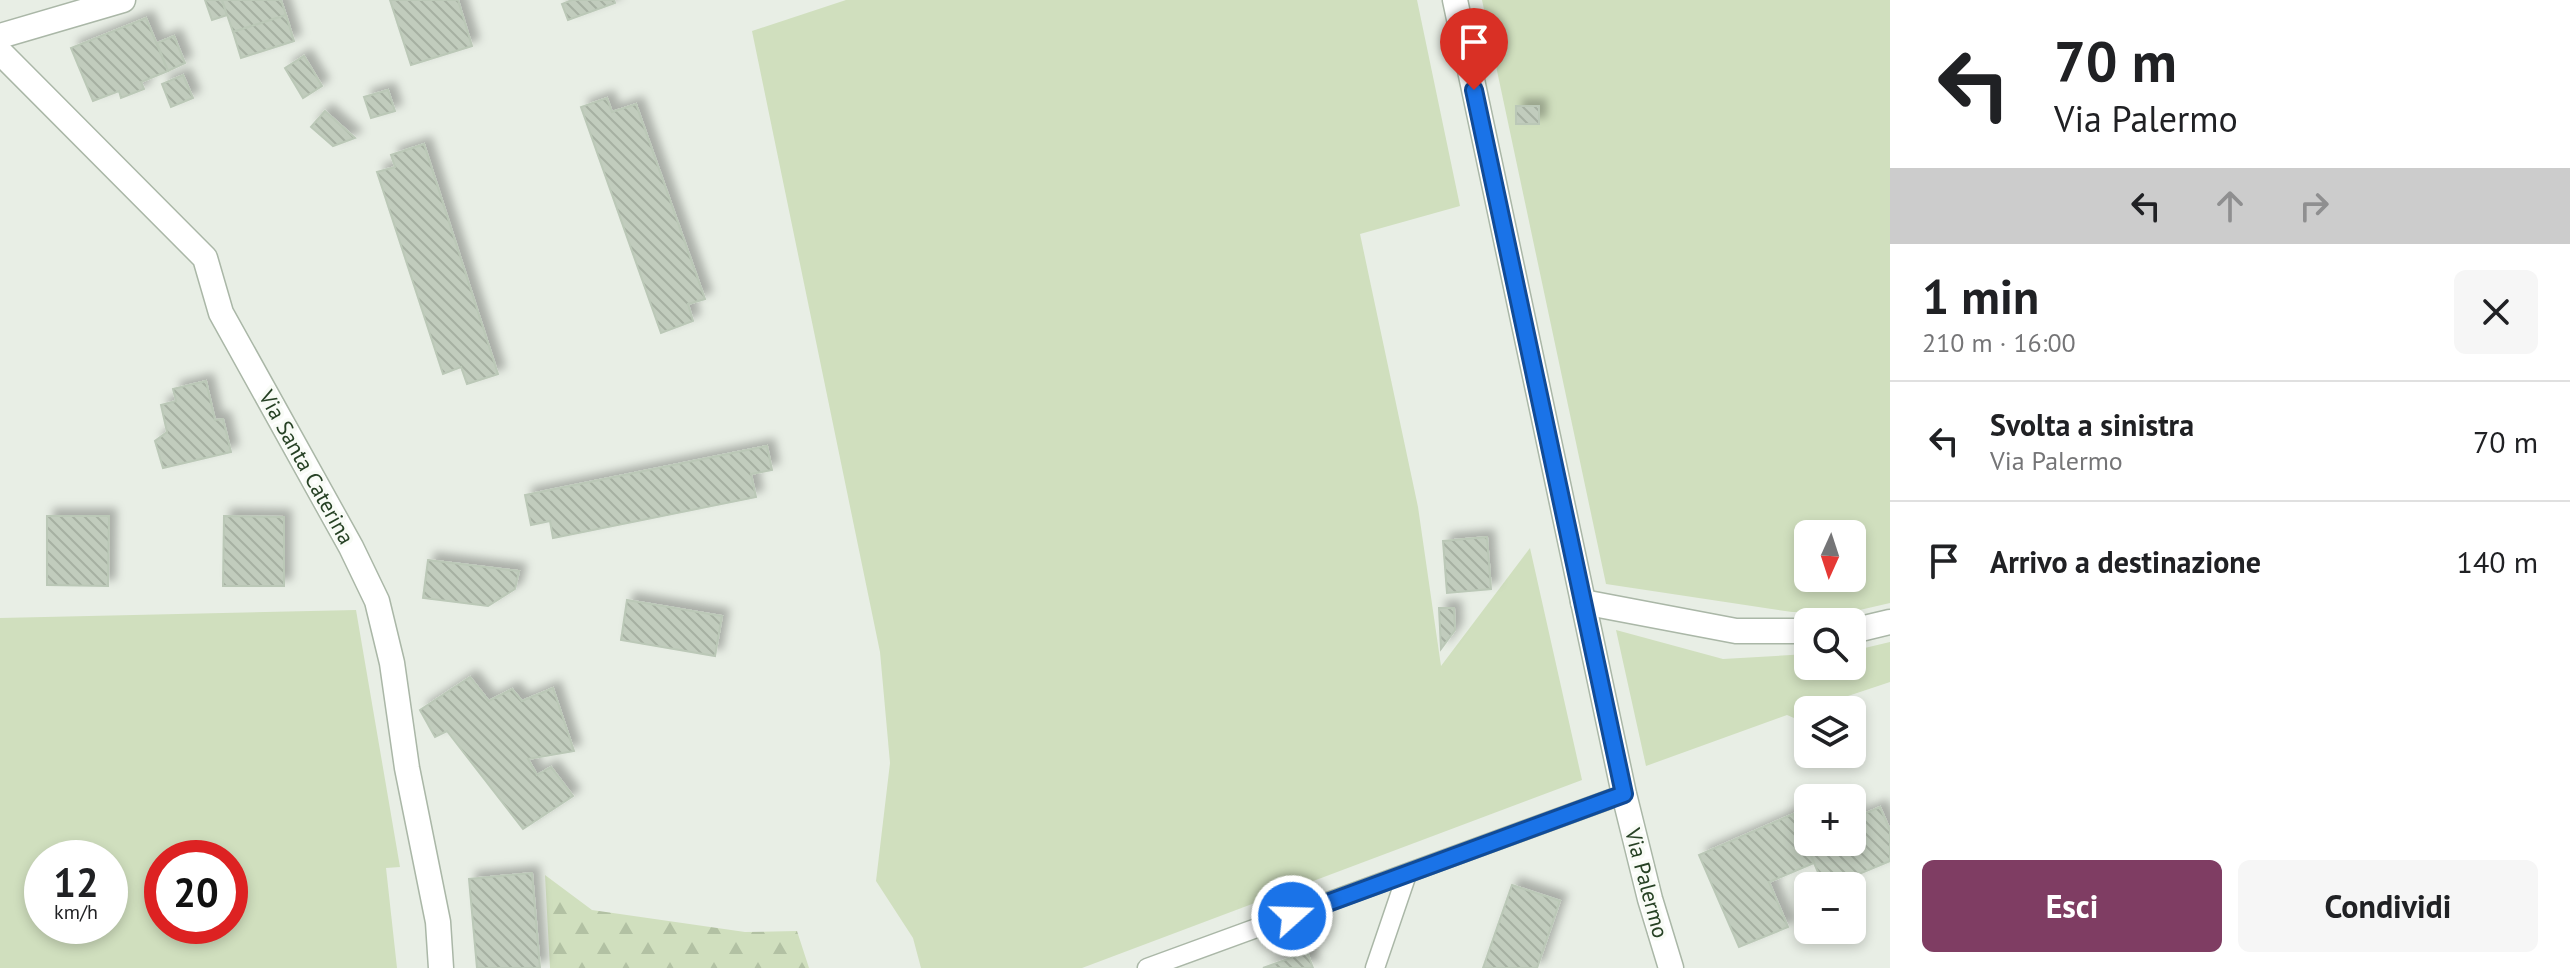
<!DOCTYPE html>
<html lang="it">
<head>
<meta charset="utf-8">
<style>
	body { margin:0; font-family:"PT Sans",sans-serif; background:#f6f6f6; color:#202124; height:100vh; display:flex; flex-direction:column; font-size:30px; white-space:nowrap }
	* { box-sizing:border-box; margin:0 }
	p { font-size:26px; color:#757577 }
	.icon { flex:none; width:44px; height:44px; fill:none; stroke:currentColor; stroke-width:2; stroke-linecap:round; stroke-linejoin:round }
	.map { position:relative; flex:1; overflow:hidden }
	.side { display:flex; flex-direction:column; background:#fff; width:680px }
	.side>* { flex:none }
	.guide { background:#fff; color:#202124; overflow:hidden }
	.needle { width:52px; rotate:183deg }
	.controls { position:absolute; left:1794px; top:520px; display:grid; gap:16px }
	.controls a { display:grid; place-items:center; width:72px; height:72px; border-radius:12px; background:#fff; box-shadow:0 4px 12px #0003; font-size:40px }
	.speed { position:absolute; left:24px; top:840px; display:flex; gap:16px; font-size:40px; font-weight:700; text-align:center }
	.speed>* { display:grid; place-content:center; width:104px; height:104px; border-radius:50%; background:#fff; box-shadow:0 4px 12px #0003; line-height:1 }
	.speed small { font-size:20px; font-weight:400 }
	.speed .limit { border:12px solid #d22; background:#fff; color:#111 }
	.pin { position:absolute; display:grid; place-items:center; width:68px; height:68px; color:#fff; margin:-82px -34px; border-radius:50% 50% 50% 0; rotate:-45deg; box-shadow:0 0 8px #0007 }
	.pin .icon { rotate:45deg }
	.me { position:absolute; width:88px; margin:-44px; rotate:70deg; stroke-linejoin:round; filter:drop-shadow(0 0 6px #0008) }
	.turn { display:flex; align-items:center; gap:28px; height:168px; padding:0 32px; font-size:36px }
	.turn .icon { width:104px; height:104px; stroke-width:2.5 }
	.turn b { display:block; font-size:56px; line-height:68px }
	.lanes { display:flex; align-items:center; height:76px; padding:0 32px; background:#0003; justify-content:center; gap:40px; direction:ltr }
	.lanes .off { opacity:.35 }
	.round { display:grid; place-items:center; flex:none; width:84px; height:84px; border-radius:12px; background:#f6f6f6 }
	.overview { display:flex; align-items:center; justify-content:space-between; height:136px; padding:0 32px }
	h1 { font-size:48px; font-weight:600; line-height:60px }
	.button { display:flex; gap:16px; margin-top:auto; padding:16px 32px }
	.button a { flex:1; height:92px; border-radius:12px; background:#7f3d63; color:#fff; font-size:32px; font-weight:600; line-height:92px; text-align:center }
	.button a+a { background:#f6f6f6; color:#202124 }
	ul { padding:0; list-style:none }
	li { display:flex; align-items:center; gap:24px; height:120px; padding:0 32px; border-top:2px solid #e0e0e0 }
	li div { flex:1 }
	li b { display:block; font-size:30px }
	li em { font-style:normal }
	main { display:flex; flex:1; min-height:0 }
	.map>svg:first-child { display:block }
	.grass { fill:#d0dfbe; fill-rule:evenodd }
	.forest { fill:url(#forest-firs) }
	.building { fill:url(#building-back-hatch); stroke:#bbc8b7; stroke-width:2; filter:url(#shadow) }
	.lines { fill:none; stroke-linecap:round; stroke-linejoin:round }
	.service-casing { stroke:#aab7a7; stroke-width:21 }
	.minor-casing { stroke:#aab7a7; stroke-width:27 }
	.tertiary-casing { stroke:#aab7a7; stroke-width:27 }
	.service { stroke:#fff; stroke-width:18 }
	.minor { stroke:#fff; stroke-width:24 }
	.tertiary { stroke:#fff; stroke-width:24 }
	.route-casing { stroke:#114b97; stroke-width:20 }
	.route { stroke:#1a73e8; stroke-width:14 }
	.labels { text-anchor:middle; dominant-baseline:central; stroke-width:7; stroke-linejoin:round; paint-order:stroke }
	.street-label { font-size:22px; fill:#264124; stroke:#f8fbf6 }
</style>
</head>
<body>
<main>
<div class="map">
<svg width="1890" height="968" viewBox="0 0 1890 968">
	<defs>
		<pattern id="forest-firs" width="22" height="20" patternUnits="userSpaceOnUse" patternTransform="scale(2)"><rect width="22" height="20" fill="#d0dfbe"/><path d="M5 1l3.5 6h-7zM16 11l3.5 6h-7z" fill="#b2c1a3"/></pattern>
		<pattern id="building-back-hatch" width="6" height="6" patternUnits="userSpaceOnUse" patternTransform="scale(2)"><rect width="6" height="6" fill="#c1ccbd"/><path d="M-1 5l2 2M0 0l6 6M5-1l2 2" fill="none" stroke="#a6b0a2"/></pattern>
		<filter id="shadow"><feDropShadow dx="7" dy="-7" stdDeviation="4" flood-color="#0004"/></filter>
	</defs>
	<rect width="100%" height="100%" fill="#e8eee5"/>
	<!-- grass -->
	<g class="grass">
		<polygon points="846,0 1417,0 1460,206 1360,234 1418,507 1441,666 1530,548 1582,780 1082,968 921,968 913,938 876,881 890,763 880,652 752,31"/>
		<path d="M1482,0H1890V603L1851,612H1792L1606,584ZM1808,534H1852V578H1808Z"/>
		<path d="M356,610L400,867L386,868L397,968H0V618ZM110,858V926H42V858ZM230,858V926H162V858Z"/>
		<polygon points="1616,630 1723,659 1808,654 1808,666 1852,666 1852,651 1890,642 1890,682 1839,699 1842,710 1808,710 1808,724 1787,715 1646,766"/>
	</g>
	<!-- forest -->
	<polygon class="forest" points="545,875 592,910 745,932 797,931 809,968 550,968"/>
	<!-- building -->
	<g class="building">
		<polygon points="205,0 222,0 227,15 212,20"/>
		<polygon points="222,0 281,0 286,15 233,32"/>
		<polygon points="390,0 458,0 472,46 411,65"/>
		<polygon points="572,0 614,0 615,3 568,20 562,4"/>
		<polygon points="286,15 294,41 241,58 233,32"/>
		<polygon points="146,18 168,71 141,82 144,89 121,98 119,91 93,101 71,48"/>
		<polygon points="174,36 185,63 168,71 157,43"/>
		<polygon points="304,56 322,86 303,98 285,68"/>
		<polygon points="183,75 193,98 171,107 162,84"/>
		<polygon points="388,90 395,111 371,118 364,97"/>
		<polygon points="607,98 612,112 636,104 705,299 688,304 693,321 661,333 581,107"/>
		<rect x="1516" y="106" width="23" height="18"/>
		<polygon points="325,111 355,138 333,146 311,127"/>
		<polygon points="424,144 498,374 467,384 461,367 443,374 377,172 395,167 391,155"/>
		<polygon points="206,381 215,420 223,419 231,452 163,468 155,441 167,432 161,405 176,401 173,389"/>
		<polygon points="767,446 772,470 751,474 756,497 553,538 550,521 531,525 525,495"/>
		<polygon points="47,516 109,516 108,586 47,585"/>
		<polygon points="224,516 284,517 284,586 223,586"/>
		<polygon points="1487,537 1491,589 1447,593 1443,541"/>
		<polygon points="428,560 519,571 515,589 488,606 423,598"/>
		<polygon points="627,600 722,616 715,656 621,640"/>
		<polygon points="1439,608 1454,608 1455,630 1441,649"/>
		<polygon points="470,677 489,701 512,689 522,701 553,688 574,751 528,759 537,775 551,767 573,796 523,829 447,731 435,737 420,710"/>
		<polygon points="1880,807 1890,830 1890,861 1830,886 1824,886 1804,840 1852,842 1852,819"/>
		<polygon points="1793,814 1814,863 1769,882 1788,927 1739,947 1699,855"/>
		<polygon points="532,873 540,968 477,968 469,879"/>
		<polygon points="1512,885 1560,901 1537,968 1483,968"/>
		<polygon points="1307,952 1313,968 1263,968"/>
	</g>
	<g class="lines">
		<!-- service casing -->
		<g class="service-casing">
			<g id="service">
				<polyline points="1147,968 1624,794"/>
				<polyline points="1375,968 1407,874"/>
			</g>
		</g>
		<!-- minor casing -->
		<g class="minor-casing">
			<g id="minor">
				<polyline points="0,36 123,0"/>
				<polyline points="0,52 205,258 221,313 351,547 377,601 392,663 407,768 438,922 441,968"/>
				<polyline points="1583,602 1736,631 1808,631"/>
				<polyline points="1852,631 1890,622"/>
			</g>
		</g>
		<!-- tertiary casing -->
		<g class="tertiary-casing">
			<polyline id="tertiary" points="1455,0 1624,794 1650,899 1671,968"/>
		</g>
		<!-- service -->
		<use href="#service" class="service"/>
		<!-- minor -->
		<use href="#minor" class="minor"/>
		<!-- tertiary -->
		<use href="#tertiary" class="tertiary"/>
	</g>
	<g class="lines">
		<!-- route casing -->
		<g class="route-casing">
			<polyline id="route" points="1292,916 1624,794 1474,90"/>
		</g>
		<!-- route -->
		<use href="#route" class="route"/>
	</g>
	<g class="labels">
		<!-- street labels -->
		<g class="street-label">
			<text transform="translate(307 467) rotate(61)">Via Santa Caterina</text>
			<text transform="translate(1647 883) rotate(75)">Via Palermo</text>
		</g>
	</g>
</svg>
<div class="controls">
<a><svg class="needle" viewBox="-14 -14 28 28"><path d="M0-13l5 13h-10z" fill="#e53935"/><path d="M0 13l5-13h-10z" fill="#757577"/></svg></a>
<a><svg class="icon" aria-label="search" viewBox="0 0 24 24"><circle cx="10" cy="10" r="6"/><path d="M15 15l6 6"/></svg></a>
<a><svg class="icon" aria-label="layers" viewBox="0 0 24 24"><path d="M12 4l9 5-9 5-9-5zM3 14l9 5 9-5"/></svg></a>
<a>+</a>
<a>−</a>
</div>
<div class="speed"><div>12<small>km/h</small></div><div class="limit">20</div></div>
<div class="pin" style="left:1474px;top:90px;background:#d93025"><svg class="icon" aria-label="arrive" viewBox="0 0 24 24"><path d="M6 21V4h12l-3 4 3 4H6"/></svg></div>
<svg class="me" style="left:1292px;top:916px" viewBox="-20 -20 40 40"><circle r="17" fill="#1a73e8" stroke="#fff" stroke-width="3"/><path d="M0-11L8 9 0 5-8 9z" fill="#fff"/></svg>
</div>
<section class="side">
<div class="guide">
<div class="turn"><svg class="icon" aria-label="left" viewBox="0 0 24 24"><path d="M17 20v-9H6M10 6l-5 5 5 5"/></svg><div><b>70 m</b>Via Palermo</div></div>
<div class="lanes"><svg class="icon" aria-label="left" viewBox="0 0 24 24"><path d="M17 20v-9H6M10 6l-5 5 5 5"/></svg><svg class="icon off" aria-label="ahead" viewBox="0 0 24 24"><path d="M12 20V5M6 11l6-6 6 6"/></svg><svg class="icon off" aria-label="right" viewBox="0 0 24 24"><path d="M7 20v-9h11M14 6l5 5-5 5"/></svg></div>
</div>
<div class="overview"><div><h1>1 min</h1><p>210 m · 16:00</p></div><a class="round"><svg class="icon" aria-label="close" viewBox="0 0 24 24"><path d="M6 6l12 12M18 6L6 18"/></svg></a></div>
<ul>
<li><svg class="icon" aria-label="left" viewBox="0 0 24 24"><path d="M17 20v-9H6M10 6l-5 5 5 5"/></svg><div><b>Svolta a sinistra</b><p>Via Palermo</p></div><em>70 m</em></li>
<li><svg class="icon" aria-label="arrive" viewBox="0 0 24 24"><path d="M6 21V4h12l-3 4 3 4H6"/></svg><div><b>Arrivo a destinazione</b></div><em>140 m</em></li>
</ul>
<div class="button"><a>Esci</a><a>Condividi</a></div>
</section>
</main>
</body>
</html>
